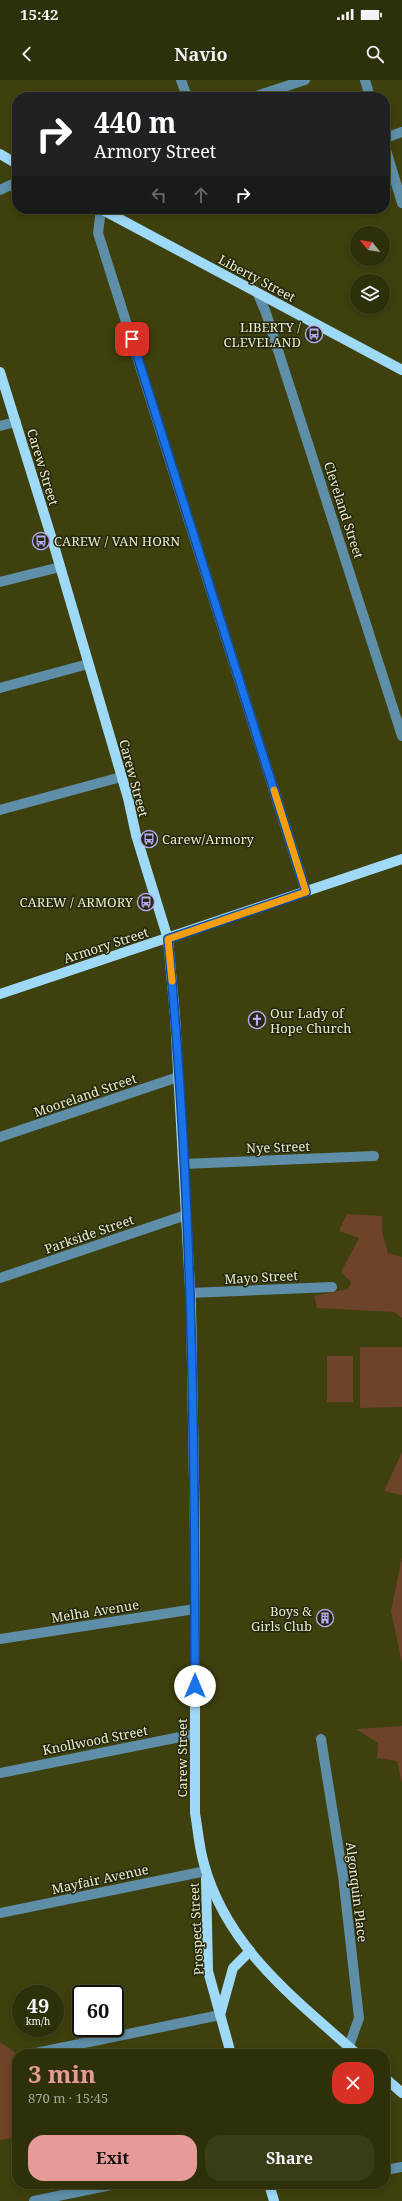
<!DOCTYPE html>
<html lang="en">
<head>
<meta charset="utf-8">
<style>
	body { margin:0; font-family:"Noto Serif",serif; background:#3a3c18; color:#f1f3f6; height:100vh; display:flex; flex-direction:column; font-size:15px; white-space:nowrap }
	* { box-sizing:border-box; margin:0 }
	p { font-size:13px; color:#a7a99c }
	.icon { flex:none; width:22px; height:22px; fill:none; stroke:currentColor; stroke-width:2; stroke-linecap:round; stroke-linejoin:round }
	.map { position:relative; flex:1; overflow:hidden }
	.side { position:absolute; left:12px; top:1969px; width:378px; height:140px; display:flex; flex-direction:column; background:#2e300a; border-radius:16px; box-shadow:0 2px 6px #0003,0 0 0 1px #494b2b }
	.side>* { flex:none }
	.banner { position:absolute; left:12px; top:12px; width:378px; height:122px; border-radius:16px; box-shadow:0 2px 6px #0003,0 0 0 1px #494b2b; background:#202124; color:#fff; overflow:hidden }
	.needle { width:26px; rotate:300deg }
	.controls { position:absolute; left:350px; top:146px; display:grid; gap:8px }
	.controls a { display:grid; place-items:center; width:40px; height:40px; border-radius:50%; background:#2e300a; box-shadow:0 2px 6px #0003,0 0 0 1px #494b2b; font-size:20px }
	.speed { position:absolute; left:12px; top:1905px; display:flex; gap:8px; font-size:20px; font-weight:700; text-align:center }
	.speed>* { display:grid; place-content:center; width:52px; height:52px; border-radius:50%; background:#2e300a; box-shadow:0 2px 6px #0003,0 0 0 1px #494b2b; line-height:1 }
	.speed small { font-size:10px; font-weight:400 }
	.speed .limit { border:2px solid #111; border-radius:6px; background:#fff; color:#111 }
	.pin { position:absolute; display:grid; place-items:center; width:34px; height:34px; color:#fff; margin:-17px; border-radius:8px; box-shadow:0 2px 6px #0006 }
	.me { position:absolute; width:44px; margin:-22px; rotate:0deg; stroke-linejoin:round; filter:drop-shadow(0 0 3px #0008) }
	.turn { display:flex; align-items:center; gap:14px; height:84px; padding:0 16px; font-size:18px }
	.turn .icon { width:52px; height:52px; stroke-width:2.5 }
	.turn b { display:block; font-size:28px; line-height:34px }
	.lanes { display:flex; align-items:center; height:38px; padding:0 16px; background:#0003; justify-content:center; gap:20px; direction:ltr }
	.lanes .off { opacity:.35 }
	.round { display:grid; place-items:center; flex:none; width:42px; height:42px; border-radius:16px; background:#3a3c18 }
	.summary { display:flex; align-items:center; justify-content:space-between; height:68px; padding:0 16px }
	h1 { font-size:24px; font-weight:700; line-height:30px; color:#e69b98 }
	.cta { display:flex; gap:8px; margin-top:auto; padding:8px 16px }
	.cta a { flex:1; height:46px; border-radius:16px; background:#e69b98; color:#111; font-size:16px; font-weight:700; line-height:46px; text-align:center }
	.cta a+a { background:#3a3c18; color:#f1f3f6 }
	.status { display:flex; justify-content:space-between; align-items:center; height:28px; padding:0 20px; background:#2e300a; direction:ltr }
	.status svg { height:11px; fill:currentColor }
	header { display:flex; justify-content:space-between; align-items:center; height:52px; padding:0 16px; background:#2e300a; font-size:18px; font-weight:700 }
	.map>svg:first-child { display:block }
	.green { fill:#6d4329 }
	.lines { fill:none; stroke-linecap:round; stroke-linejoin:round }
	.minor { stroke:#5e8ea8; stroke-width:10 }
	.major { stroke:#9fd9f8; stroke-width:10 }
	.route-casing { stroke:#114b97; stroke-width:10 }
	.route { stroke:#1a73e8; stroke-width:7 }
	.slow { stroke:#f59e0b; stroke-width:7 }
	.labels { text-anchor:middle; dominant-baseline:central; stroke-width:3; stroke-linejoin:round; paint-order:stroke }
	.street-label { font-size:13px; fill:#eaedcc; stroke:#25260b }
	.poi-label { font-size:13px; fill:#eaedcc; stroke:#25260b; text-anchor:end }
</style>
</head>
<body>
<div class="status"><b>15:42</b><svg viewBox="0 0 49 12"><path d="M0 12V9h3v3zM5 12V6h3v6zM10 12V3h3v9zM15 12V0h3v12zM26 1h20v11H26zM47 4h2v5h-2z"/></svg></div>
<header><svg class="icon" aria-label="back" viewBox="0 0 24 24"><path d="M15 5l-7 7 7 7"/></svg>Navio<svg class="icon" aria-label="search" viewBox="0 0 24 24"><circle cx="10" cy="10" r="6"/><path d="M15 15l6 6"/></svg></header>
<div class="map">
<svg width="402" height="2121" viewBox="0 0 402 2121">
	<rect width="100%" height="100%" fill="#3e400d"/>
	<!-- green -->
	<g class="green">
		<polygon points="347,1134 382,1136 382,1151 388,1173 402,1177 402,1238 394,1232 317,1228 314,1216 348,1209 351,1202 341,1192 359,1158 339,1151"/>
		<polygon points="360,1267 402,1267 402,1327 360,1328"/>
		<rect x="327" y="1276" width="26" height="46"/>
		<polygon points="402,1372 402,1415 384,1411"/>
		<polygon points="402,1477 402,1583 391,1531"/>
		<polygon points="402,1646 402,1704 397,1681 377,1678 378,1663 356,1649"/>
		<polygon points="0,1962 17,1974 17,2057 0,2060"/>
	</g>
	<g class="lines">
		<!-- minor -->
		<g class="minor">
			<polyline points="181,0 187,17"/>
			<polyline points="365,0 370,17"/>
			<polyline points="253,17 305,0"/>
			<polyline points="385,58 402,52"/>
			<polyline points="385,67 402,123"/>
			<polyline points="0,110 17,102"/>
			<polyline points="101,129 98,153 306,812"/>
			<polyline points="258,214 266,233 402,656"/>
			<polyline points="0,346 16,342"/>
			<polyline points="0,502 60,487"/>
			<polyline points="0,608 88,584"/>
			<polyline points="0,730 121,697"/>
			<polyline points="0,1057 178,997"/>
			<polyline points="183,1084 374,1076"/>
			<polyline points="0,1198 186,1135"/>
			<polyline points="190,1213 332,1207"/>
			<polyline points="0,1559 195,1529"/>
			<polyline points="321,1659 343,1796 359,1938 349,1966"/>
			<polyline points="0,1693 195,1654"/>
			<polyline points="0,1833 206,1791"/>
			<polyline points="31,1974 220,1935"/>
			<polyline points="385,2090 402,2087"/>
			<polyline points="34,2121 116,2104"/>
		</g>
		<!-- major -->
		<g class="major">
			<polyline points="0,74 17,84"/>
			<polyline points="101,129 402,290"/>
			<path d="M0,292L55,469L128,718L136,755L168,859L175,936L191,1226L195,1457V1733C198,1750 199,1767 204,1784C227,1868 295,1919 357,1974"/>
			<polyline points="0,914 402,779"/>
			<polyline points="206,1799 208,1891 231,1974"/>
			<polyline points="220,1935 233,1888 250,1871"/>
			<polyline points="385,1998 402,2013"/>
			<polyline points="269,2104 274,2121"/>
		</g>
	</g>
	<g class="lines">
		<!-- route casing -->
		<g class="route-casing">
			<path id="route" d="M132,259L306,812L168,859C192,1107 195,1357 195,1606"/>
		</g>
		<!-- route -->
		<use href="#route" class="route"/>
		<!-- slow -->
		<polyline class="slow" points="172,901 168,859 306,812 274,710"/>
	</g>
	<!-- icons -->
	<defs>
		<g id="bus-ring" transform="scale(0.9)"><circle r="9.5" fill="#25260b" stroke="#b8abf7" stroke-width="1.5"/><path d="M-5-6H5V4H4V6H2V4H-2V6H-4V4H-5ZM-3.5-4V0h7V-4ZM-3.5 1.2v1.5H-2V1.2ZM2 1.2v1.5H3.5V1.2Z" fill="#b8abf7"/></g>
		<g id="church-ring" transform="scale(0.9)"><circle r="9.5" fill="#25260b" stroke="#b8abf7" stroke-width="1.5"/><path d="M-1.2-6h2.4v3.5h3.3v2.4h-3.3V6h-2.4V-.1h-3.3v-2.4h3.3Z" fill="#b8abf7"/></g>
		<g id="building-ring" transform="scale(0.9)"><circle r="9.5" fill="#25260b" stroke="#b8abf7" stroke-width="1.5"/><path d="M-4-6H4V6H1V3H-1V6H-4ZM-2.5-4.3h1.7v1.8h-1.7ZM.8-4.3h1.7v1.8H.8ZM-2.5-1h1.7V.8h-1.7ZM.8-1h1.7V.8H.8Z" fill="#b8abf7"/></g>
	</defs>
	<g fill-rule="evenodd">
		<use href="#bus-ring" x="314" y="254"/>
		<use href="#bus-ring" x="41" y="461"/>
		<use href="#bus-ring" x="149" y="759"/>
		<use href="#bus-ring" x="146" y="822"/>
		<use href="#church-ring" x="257" y="940"/>
		<use href="#building-ring" x="325" y="1538"/>
	</g>
	<g class="labels">
		<!-- street labels -->
		<g class="street-label">
			<text transform="translate(257 198) rotate(28)">Liberty Street</text>
			<text transform="translate(43 387) rotate(73)">Carew Street</text>
			<text transform="translate(344 430) rotate(72)">Cleveland Street</text>
			<text transform="translate(134 698) rotate(75)">Carew Street</text>
			<text transform="translate(106 865) rotate(-18)">Armory Street</text>
			<text transform="translate(85 1015) rotate(-19)">Mooreland Street</text>
			<text transform="translate(278 1067) rotate(-2)">Nye Street</text>
			<text transform="translate(89 1154) rotate(-19)">Parkside Street</text>
			<text transform="translate(261 1197) rotate(-3)">Mayo Street</text>
			<text transform="translate(95 1531) rotate(-9)">Melha Avenue</text>
			<text transform="translate(95 1660) rotate(-11)">Knollwood Street</text>
			<text transform="translate(182 1678) rotate(-90)">Carew Street</text>
			<text transform="translate(100 1799) rotate(-12)">Mayfair Avenue</text>
			<text transform="translate(357 1812) rotate(83)">Algonquin Place</text>
			<text transform="translate(196 1849) rotate(-93)">Prospect Street</text>
		</g>
		<!-- poi labels -->
		<g class="poi-label">
			<text x="301" y="247">LIBERTY /<tspan x="301" dy="15">CLEVELAND</tspan></text>
			<text x="54" y="461" text-anchor="start">CAREW / VAN HORN</text>
			<text x="162" y="759" text-anchor="start">Carew/Armory</text>
			<text x="133" y="822">CAREW / ARMORY</text>
			<text x="270" y="933" text-anchor="start">Our Lady of<tspan x="270" dy="15">Hope Church</tspan></text>
			<text x="312" y="1531">Boys &amp;<tspan x="312" dy="15">Girls Club</tspan></text>
		</g>
	</g>
</svg>
<div class="controls">
<a><svg class="needle" viewBox="-14 -14 28 28"><path d="M0-13l5 13h-10z" fill="#e53935"/><path d="M0 13l5-13h-10z" fill="#a7a99c"/></svg></a>
<a><svg class="icon" aria-label="layers" viewBox="0 0 24 24"><path d="M12 4l9 5-9 5-9-5zM3 14l9 5 9-5"/></svg></a>
</div>
<div class="speed"><div>49<small>km/h</small></div><div class="limit">60</div></div>
<div class="pin" style="left:132px;top:259px;background:#d93025"><svg class="icon" aria-label="arrive" viewBox="0 0 24 24"><path d="M6 21V4h12l-3 4 3 4H6"/></svg></div>
<svg class="me" style="left:195px;top:1606px" viewBox="-20 -20 40 40"><circle r="19" fill="#fff"/><path d="M0-13L10 11 0 6-10 11z" fill="#1a73e8"/></svg>
<div class="banner">
<div class="turn"><svg class="icon" aria-label="right" viewBox="0 0 24 24"><path d="M7 20v-9h11M14 6l5 5-5 5"/></svg><div><b>440 m</b>Armory Street</div></div>
<div class="lanes"><svg class="icon off" aria-label="left" viewBox="0 0 24 24"><path d="M17 20v-9H6M10 6l-5 5 5 5"/></svg><svg class="icon off" aria-label="ahead" viewBox="0 0 24 24"><path d="M12 20V5M6 11l6-6 6 6"/></svg><svg class="icon" aria-label="right" viewBox="0 0 24 24"><path d="M7 20v-9h11M14 6l5 5-5 5"/></svg></div>
</div>
<section class="side">
<div class="summary"><div><h1>3 min</h1><p>870 m · 15:45</p></div><a class="round" style="background:#d93025;color:#fff"><svg class="icon" aria-label="close" viewBox="0 0 24 24"><path d="M6 6l12 12M18 6L6 18"/></svg></a></div>
<div class="cta"><a>Exit</a><a>Share</a></div>
</section>
</div>
</body>
</html>
